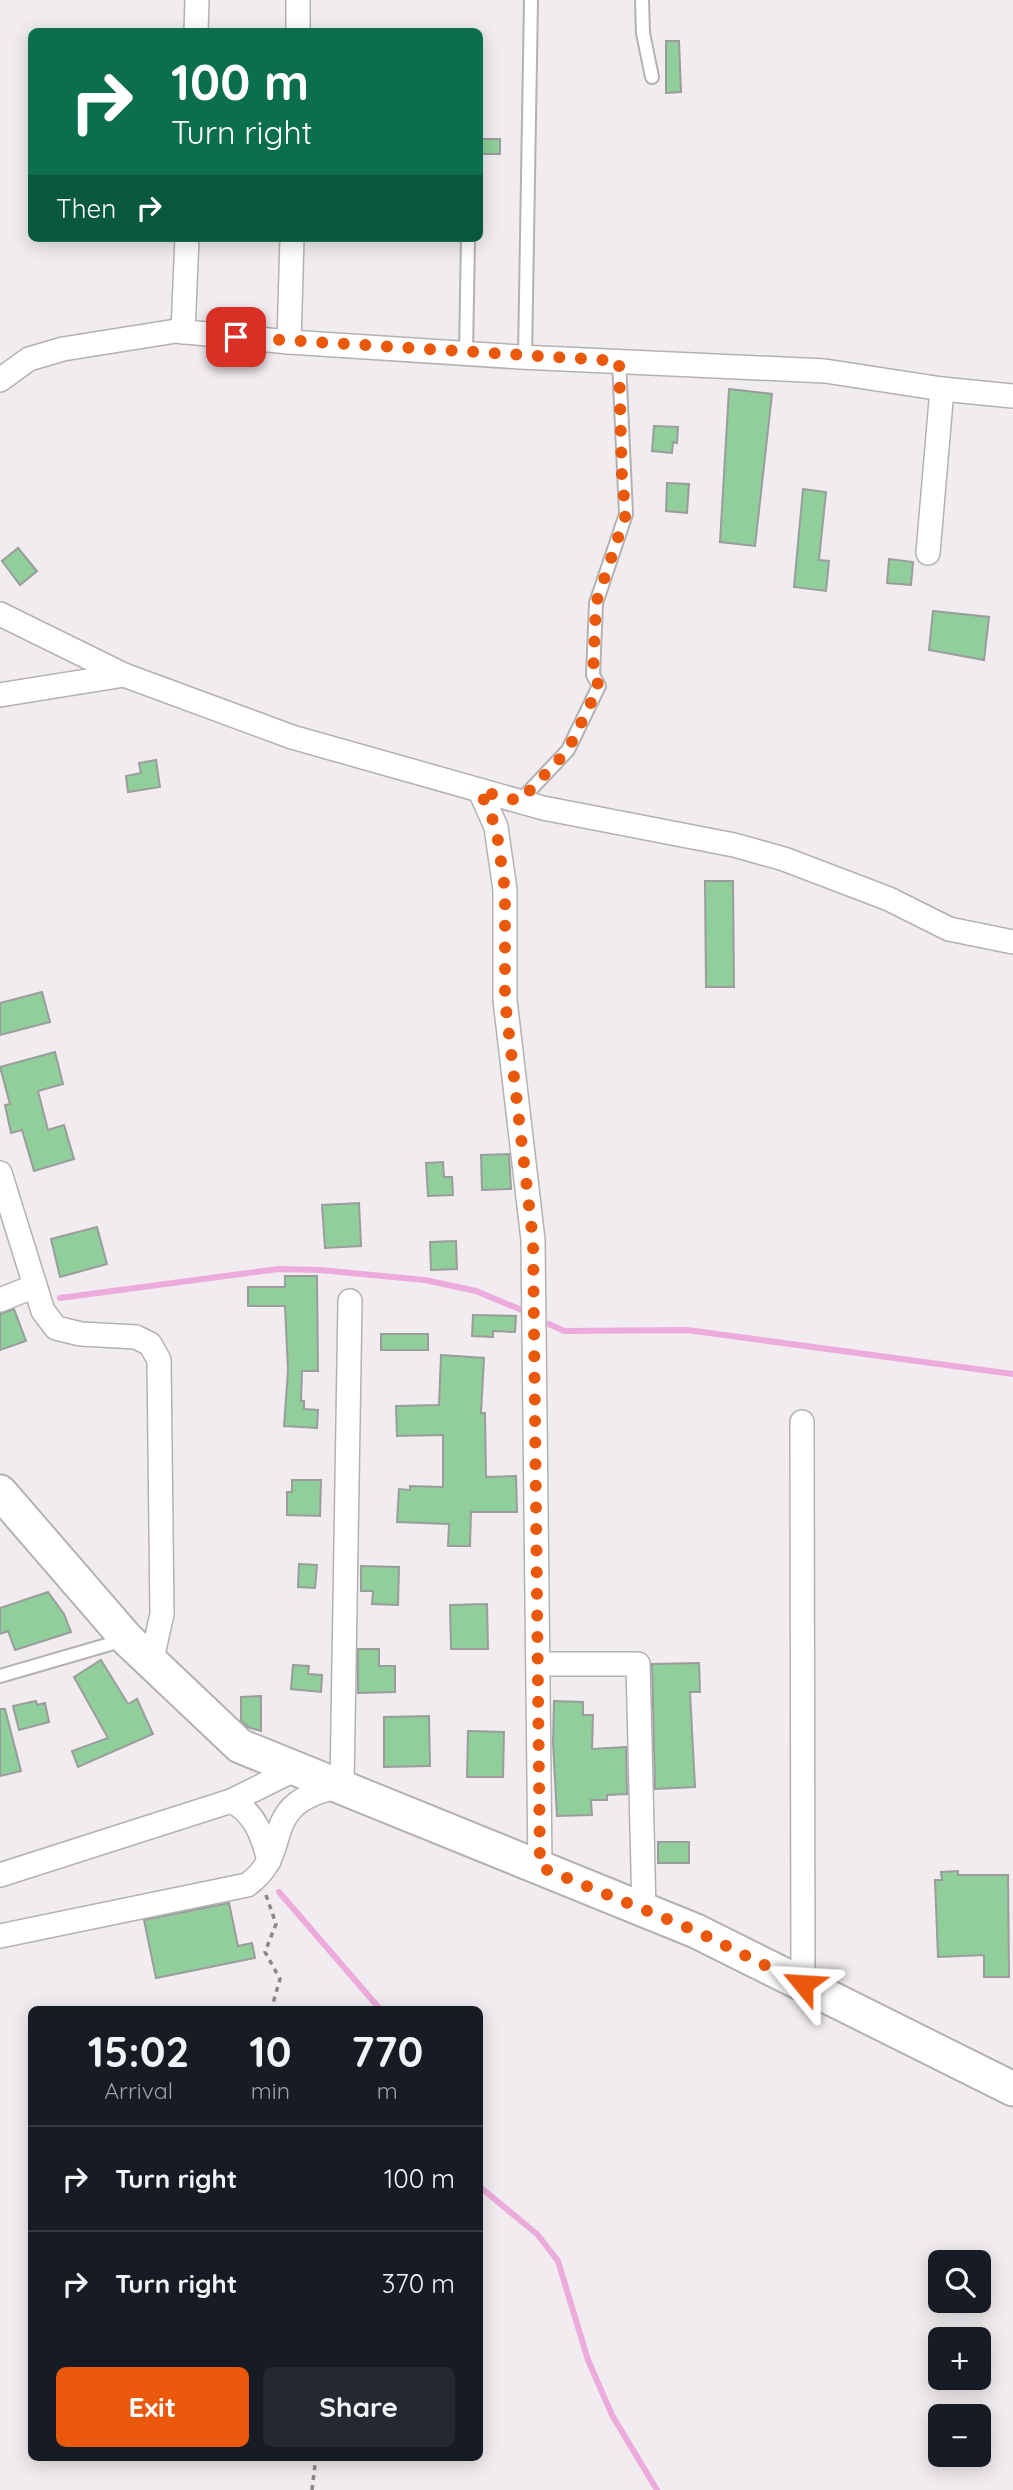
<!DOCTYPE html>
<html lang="en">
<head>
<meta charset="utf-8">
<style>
	body { margin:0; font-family:Quicksand,sans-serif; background:#242831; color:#f1f3f6; height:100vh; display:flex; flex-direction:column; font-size:26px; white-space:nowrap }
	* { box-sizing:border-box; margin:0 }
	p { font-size:23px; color:#9ea1a6 }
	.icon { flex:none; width:38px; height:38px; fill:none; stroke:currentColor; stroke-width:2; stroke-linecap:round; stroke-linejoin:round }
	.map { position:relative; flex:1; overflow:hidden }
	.side { position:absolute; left:28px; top:2006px; width:455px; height:455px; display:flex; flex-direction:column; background:#171b24; border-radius:10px; box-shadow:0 4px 18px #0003 }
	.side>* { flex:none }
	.guide { position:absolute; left:28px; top:28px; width:455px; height:214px; border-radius:10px; box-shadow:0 4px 18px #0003; background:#0b6e4f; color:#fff; overflow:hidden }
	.buttons { position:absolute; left:928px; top:2250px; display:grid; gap:14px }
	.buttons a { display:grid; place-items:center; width:63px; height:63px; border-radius:10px; background:#171b24; box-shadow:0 4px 18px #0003; font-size:35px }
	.pin { position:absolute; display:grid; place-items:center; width:60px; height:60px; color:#fff; margin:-30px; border-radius:14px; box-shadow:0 4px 10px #0006 }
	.me { position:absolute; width:77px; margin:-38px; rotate:297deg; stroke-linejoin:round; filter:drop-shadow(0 0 5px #0008) }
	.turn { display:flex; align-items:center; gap:24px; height:147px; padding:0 28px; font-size:32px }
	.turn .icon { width:91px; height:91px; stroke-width:2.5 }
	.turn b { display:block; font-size:49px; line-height:60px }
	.then { display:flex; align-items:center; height:66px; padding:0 28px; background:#0003; gap:14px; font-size:26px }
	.eta { display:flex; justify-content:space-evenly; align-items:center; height:119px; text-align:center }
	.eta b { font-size:42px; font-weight:700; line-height:49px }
	.cta { display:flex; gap:14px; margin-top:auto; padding:14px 28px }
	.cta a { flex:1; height:80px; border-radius:10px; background:#ea580c; color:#fff; font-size:28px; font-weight:700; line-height:80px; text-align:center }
	.cta a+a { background:#242831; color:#f1f3f6 }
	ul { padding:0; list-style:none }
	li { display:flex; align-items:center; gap:21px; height:105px; padding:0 28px; border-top:2px solid #363941 }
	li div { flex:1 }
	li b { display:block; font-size:26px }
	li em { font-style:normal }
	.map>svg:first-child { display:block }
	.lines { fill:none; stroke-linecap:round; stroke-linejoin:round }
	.stream { stroke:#ecabdc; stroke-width:6 }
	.building { fill:#90cf9b; stroke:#9a9d9b; stroke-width:2 }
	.lane-casing { stroke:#b4b1b3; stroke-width:16 }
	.street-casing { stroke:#b4b1b3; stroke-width:26 }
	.secondary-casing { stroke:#b4b1b3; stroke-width:37 }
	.path { stroke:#8a8789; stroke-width:3.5; stroke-dasharray:5 5; stroke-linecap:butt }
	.lane { stroke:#fff; stroke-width:12 }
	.street { stroke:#fff; stroke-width:23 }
	.secondary { stroke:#fff; stroke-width:33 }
	.route { stroke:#ea580c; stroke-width:12; stroke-dasharray:0 21.6 }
</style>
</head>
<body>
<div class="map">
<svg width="1013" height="2490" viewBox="0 0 1013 2490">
	<rect width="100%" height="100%" fill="#f0ecef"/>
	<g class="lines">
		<!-- stream -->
		<g class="stream">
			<polyline points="60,1298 278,1269 320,1270 425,1280 476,1291 524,1311"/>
			<polyline points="549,1324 564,1331 687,1330 1013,1374"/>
			<polyline points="279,1892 380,2009"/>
			<polyline points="480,2187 537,2234 558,2261 588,2360 612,2415 657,2490"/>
		</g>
	</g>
	<!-- building -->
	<g class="building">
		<polygon points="666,41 679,41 681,92 666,93"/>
		<rect x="480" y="139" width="20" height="15"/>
		<polygon points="729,389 772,394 755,546 720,542"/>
		<polygon points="654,426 678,427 677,443 673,442 672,453 652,451"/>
		<polygon points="667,483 689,484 687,513 666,511"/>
		<polygon points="803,489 826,492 819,560 829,561 826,591 794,587"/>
		<polygon points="18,548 37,571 20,585 2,561"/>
		<polygon points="889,559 913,562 911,585 887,583"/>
		<polygon points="933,611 989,617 984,660 929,650"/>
		<polygon points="156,760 160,787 128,792 126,776 141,773 139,763"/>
		<polygon points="705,881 733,881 734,987 706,987"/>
		<polygon points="42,992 50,1022 0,1035 0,1003"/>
		<polygon points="55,1052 63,1084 38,1091 48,1130 64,1125 74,1159 34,1171 22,1130 11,1133 5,1105 10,1104 0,1067"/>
		<polygon points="509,1154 511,1189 482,1190 481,1155"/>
		<polygon points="443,1162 444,1177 452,1177 453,1195 428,1196 426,1163"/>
		<polygon points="359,1203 361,1246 325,1248 322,1205"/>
		<polygon points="97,1227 107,1264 60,1277 51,1239"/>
		<polygon points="456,1241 457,1269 431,1270 430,1242"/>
		<polygon points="285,1276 317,1276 318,1371 302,1371 301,1401 304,1401 304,1409 318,1410 317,1428 284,1426 288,1371 285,1306 248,1306 248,1287 285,1287"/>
		<polygon points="14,1309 26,1341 0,1350 0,1314"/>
		<polygon points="473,1315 516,1316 515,1332 493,1331 493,1337 472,1336"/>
		<rect x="381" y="1334" width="47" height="16"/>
		<polygon points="441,1355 484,1358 481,1413 485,1413 486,1477 516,1476 517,1512 471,1512 470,1546 448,1546 449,1524 397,1522 399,1489 410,1490 410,1486 443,1487 443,1435 397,1436 396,1406 439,1405"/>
		<polygon points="292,1480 321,1480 320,1516 287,1515 287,1492 292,1492"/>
		<polygon points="299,1564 317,1565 315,1588 298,1587"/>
		<polygon points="361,1566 399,1567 398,1605 372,1604 373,1591 361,1591"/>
		<polygon points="48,1592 64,1614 71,1632 15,1650 8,1631 0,1634 0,1608"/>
		<polygon points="487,1604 488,1649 451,1649 450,1605"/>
		<polygon points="358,1649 379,1649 379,1666 395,1666 395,1692 358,1693"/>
		<polygon points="101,1660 128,1704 137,1699 153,1734 78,1767 72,1751 108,1738 74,1677"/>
		<polygon points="699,1663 700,1692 690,1692 695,1787 655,1789 652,1664"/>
		<polygon points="293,1665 309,1666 308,1674 322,1675 321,1692 291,1689"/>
		<polygon points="261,1696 261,1731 248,1727 241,1721 241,1697"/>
		<polygon points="36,1701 37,1705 45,1703 49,1722 19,1730 13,1706"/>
		<polygon points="554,1701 583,1702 583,1715 593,1715 592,1749 626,1747 627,1794 607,1795 607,1800 591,1800 592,1815 557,1816 553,1743"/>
		<polygon points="0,1709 5,1709 21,1771 0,1776"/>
		<polygon points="429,1716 430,1766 384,1767 384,1717"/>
		<polygon points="468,1731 504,1732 503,1777 467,1777"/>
		<rect x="658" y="1842" width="31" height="21"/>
		<polygon points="958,1871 958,1875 1008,1875 1009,1977 984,1977 984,1955 938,1957 935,1880 942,1880 941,1872"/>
		<polygon points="229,1903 238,1946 252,1943 255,1958 156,1978 144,1920"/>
	</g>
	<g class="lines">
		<!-- lane casing -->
		<g class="lane-casing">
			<g id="lane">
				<polyline points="642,0 643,33 652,77"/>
				<polyline points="466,354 468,238"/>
				<polyline points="525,357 531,0"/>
				<polyline points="520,801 568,750 599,686 593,675 596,603 626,514 619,361"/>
				<polyline points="0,1676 124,1640"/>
			</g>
		</g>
		<!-- street casing -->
		<g class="street-casing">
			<g id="street">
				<polyline points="196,32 197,0"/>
				<polyline points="298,32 298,0"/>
				<polyline points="183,332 187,238"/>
				<polyline points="289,342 292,238"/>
				<polyline points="0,380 29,359 63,349 176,331 289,342 520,357 825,371 942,389 1013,396"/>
				<polyline points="928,553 942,389"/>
				<polyline points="0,614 124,675 292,737 543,808 734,845 784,859 889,899 949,929 1013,942"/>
				<polyline points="0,695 124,675"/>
				<polyline points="480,791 496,827 505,890 505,1000 533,1240 540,1867"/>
				<polyline points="0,1173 43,1311 56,1328 81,1334 136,1337 150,1344 159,1360 162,1614 152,1659"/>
				<polyline points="0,1300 35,1286"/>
				<polyline points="802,1422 803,1984"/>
				<polyline points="538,1664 638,1664 644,1910"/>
				<path d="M231,1801C255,1812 263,1837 269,1861"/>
				<polyline points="0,1875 231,1801 298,1768"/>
				<path d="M0,1936L247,1885C297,1850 253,1803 342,1786L350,1301"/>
			</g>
		</g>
		<!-- secondary casing -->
		<g class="secondary-casing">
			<polyline id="secondary" points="0,1492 127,1639 240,1746 696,1931 1013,2089"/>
		</g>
		<!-- path -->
		<g class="path">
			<polyline points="266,1895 276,1924 265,1952 280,1979 273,2003 275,2009"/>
			<polyline points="312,2490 316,2457"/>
		</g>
		<!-- lane -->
		<use href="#lane" class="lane"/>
		<!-- street -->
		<use href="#street" class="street"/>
		<!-- secondary -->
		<use href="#secondary" class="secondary"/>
	</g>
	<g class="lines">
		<!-- route -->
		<polyline class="route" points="236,337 619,361 622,480 626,514 596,603 593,675 599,686 568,750 520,801 480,791 496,827 505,890 505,1000 533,1240 540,1867 696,1931 803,1984"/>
	</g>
</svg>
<div class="buttons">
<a><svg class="icon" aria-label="search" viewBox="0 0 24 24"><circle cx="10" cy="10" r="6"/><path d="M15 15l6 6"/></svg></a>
<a>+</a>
<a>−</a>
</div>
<div class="pin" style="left:236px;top:337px;background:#d93025"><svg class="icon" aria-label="arrive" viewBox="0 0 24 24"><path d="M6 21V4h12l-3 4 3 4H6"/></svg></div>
<svg class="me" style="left:803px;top:1984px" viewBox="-20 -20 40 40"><path d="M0-17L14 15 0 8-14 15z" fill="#ea580c" stroke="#fff" stroke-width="4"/></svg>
<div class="guide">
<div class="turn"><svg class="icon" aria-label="right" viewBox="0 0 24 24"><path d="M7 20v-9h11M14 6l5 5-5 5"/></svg><div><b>100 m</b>Turn right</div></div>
<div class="then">Then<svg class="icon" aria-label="right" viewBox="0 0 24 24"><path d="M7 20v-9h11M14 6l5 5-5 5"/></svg></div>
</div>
<section class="side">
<div class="eta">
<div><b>15:02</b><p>Arrival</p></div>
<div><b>10</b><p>min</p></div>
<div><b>770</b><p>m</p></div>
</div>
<ul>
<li><svg class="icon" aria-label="right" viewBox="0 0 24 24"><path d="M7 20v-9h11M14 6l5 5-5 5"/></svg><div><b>Turn right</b></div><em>100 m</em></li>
<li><svg class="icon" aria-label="right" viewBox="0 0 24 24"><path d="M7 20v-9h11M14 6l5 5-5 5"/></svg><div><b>Turn right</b></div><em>370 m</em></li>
</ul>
<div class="cta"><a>Exit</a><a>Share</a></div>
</section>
</div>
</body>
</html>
